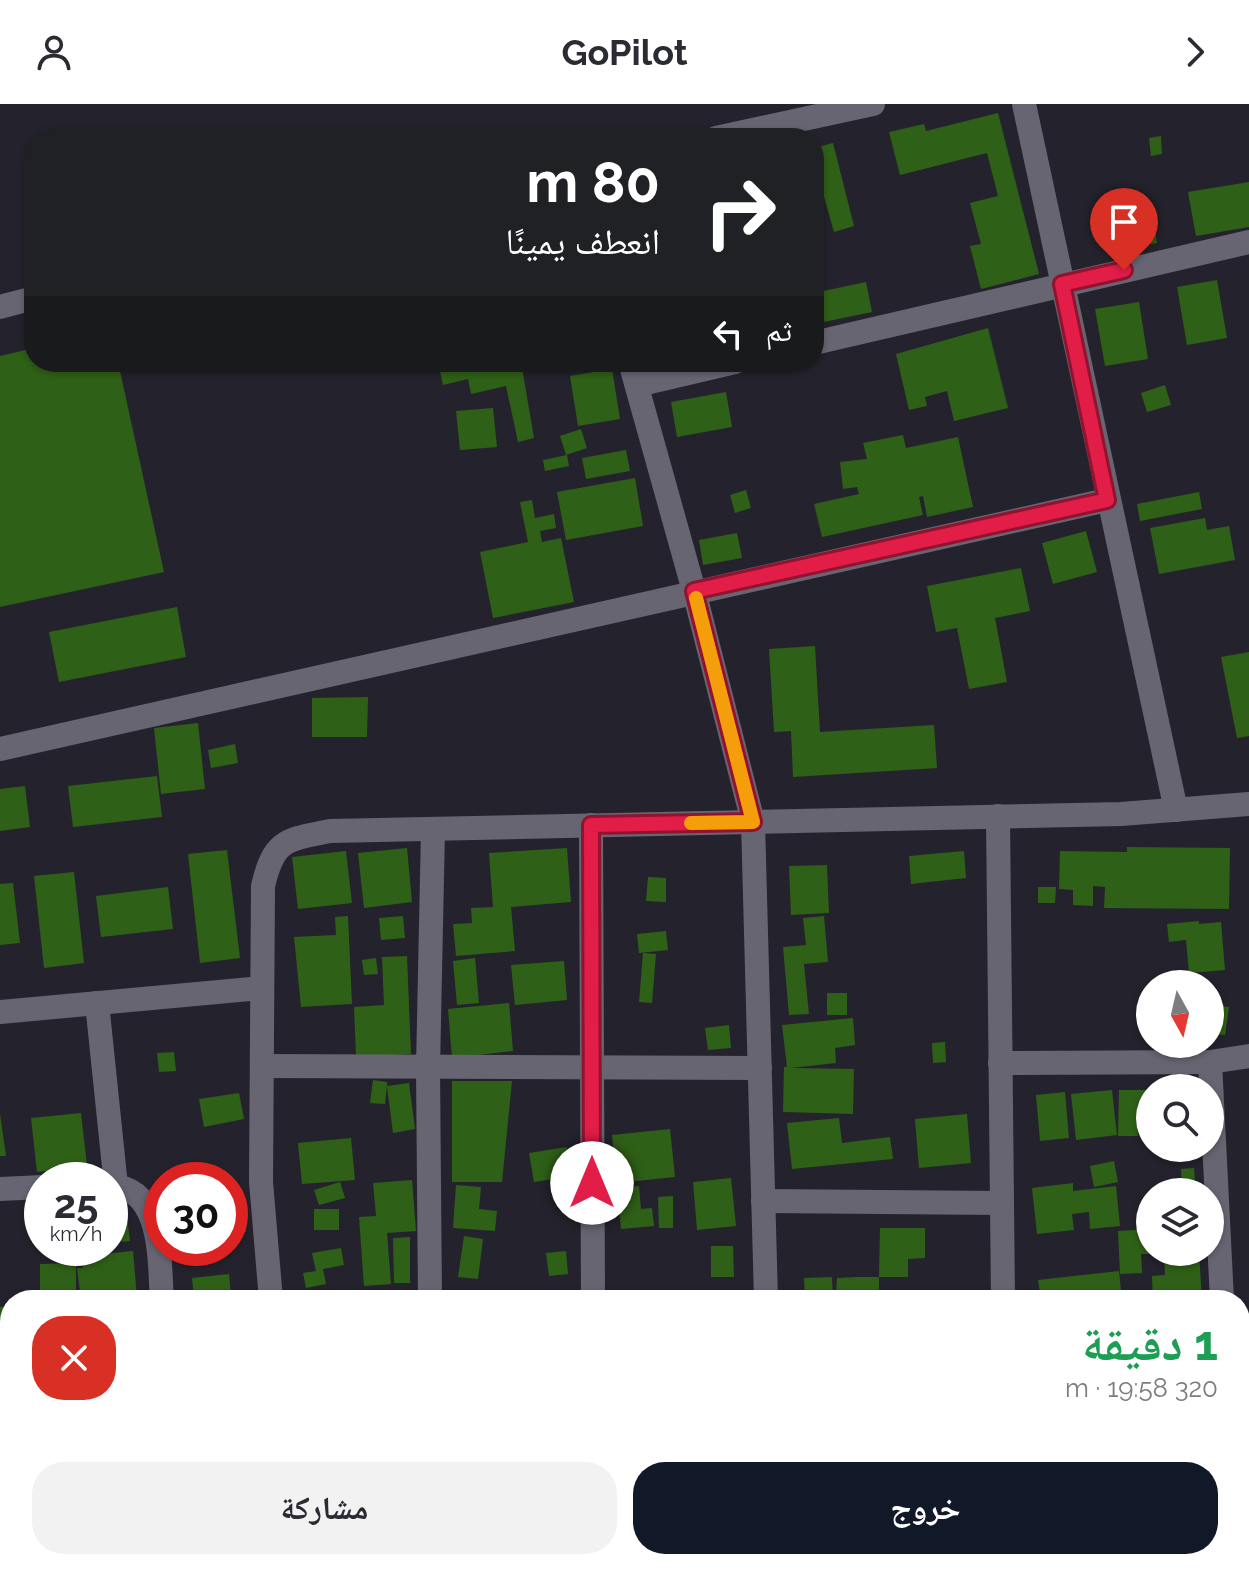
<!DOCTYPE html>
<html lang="ar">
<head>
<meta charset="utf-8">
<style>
	body { margin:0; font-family:Raleway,"Noto Naskh Arabic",sans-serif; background:#f2f2f3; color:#2b2b33; direction:rtl; height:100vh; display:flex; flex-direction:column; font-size:30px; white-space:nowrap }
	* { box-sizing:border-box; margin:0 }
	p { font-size:26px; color:#7c7c81 }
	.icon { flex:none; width:44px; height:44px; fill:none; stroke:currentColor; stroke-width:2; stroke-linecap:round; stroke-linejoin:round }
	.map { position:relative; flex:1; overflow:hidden; direction:ltr }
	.panel { position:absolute; left:0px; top:1186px; width:1250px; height:280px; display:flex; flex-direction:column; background:#fff; border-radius:32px 32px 0 0; box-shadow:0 2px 6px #0004; direction:rtl }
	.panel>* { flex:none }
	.guide { position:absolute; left:24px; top:24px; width:800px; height:244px; border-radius:32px; box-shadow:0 2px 6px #0004; direction:rtl; background:#202124; color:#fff; overflow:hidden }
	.needle { width:52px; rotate:172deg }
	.buttons { position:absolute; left:1136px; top:866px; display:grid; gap:16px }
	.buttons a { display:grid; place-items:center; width:88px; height:88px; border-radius:50%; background:#fff; box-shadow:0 2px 6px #0004; font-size:40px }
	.speed { position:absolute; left:24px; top:1058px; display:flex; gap:16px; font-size:40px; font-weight:700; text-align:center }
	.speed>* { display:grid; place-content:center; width:104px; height:104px; border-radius:50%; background:#fff; box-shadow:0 2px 6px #0004; line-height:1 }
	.speed small { font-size:20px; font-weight:400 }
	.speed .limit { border:12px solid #d22; background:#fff; color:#111 }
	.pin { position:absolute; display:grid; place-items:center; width:68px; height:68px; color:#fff; margin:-82px -34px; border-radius:50% 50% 50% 0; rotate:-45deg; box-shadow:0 0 8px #0007 }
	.pin .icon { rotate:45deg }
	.me { position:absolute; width:88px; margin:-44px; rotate:0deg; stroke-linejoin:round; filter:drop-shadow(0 0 6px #0008) }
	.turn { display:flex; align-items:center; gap:28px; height:168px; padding:0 32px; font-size:36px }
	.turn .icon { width:104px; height:104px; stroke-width:2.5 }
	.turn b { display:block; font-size:56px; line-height:68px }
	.then { display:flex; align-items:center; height:76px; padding:0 32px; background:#0003; gap:16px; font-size:30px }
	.round { display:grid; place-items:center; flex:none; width:84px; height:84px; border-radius:32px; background:#f2f2f3 }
	.overview { display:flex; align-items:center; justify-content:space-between; height:136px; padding:0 32px }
	h1 { font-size:48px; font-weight:700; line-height:60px; color:#1e9e55 }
	.button { display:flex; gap:16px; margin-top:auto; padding:16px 32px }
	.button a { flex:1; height:92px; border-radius:32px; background:#111827; color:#fff; font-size:32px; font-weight:700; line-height:92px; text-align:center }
	.button a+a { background:#f2f2f3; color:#2b2b33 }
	header { display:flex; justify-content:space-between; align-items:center; height:104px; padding:0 32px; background:#fff; font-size:36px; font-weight:700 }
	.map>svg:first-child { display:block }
	.building { fill:#2f6017 }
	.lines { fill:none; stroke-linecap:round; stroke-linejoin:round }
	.minor { stroke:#676572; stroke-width:24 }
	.route-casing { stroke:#92132f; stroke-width:20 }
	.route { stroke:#e11d48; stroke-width:14 }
	.slow { stroke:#f59e0b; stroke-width:14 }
</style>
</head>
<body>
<header><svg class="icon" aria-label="forward" viewBox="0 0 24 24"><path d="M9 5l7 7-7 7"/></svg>GoPilot<svg class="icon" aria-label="person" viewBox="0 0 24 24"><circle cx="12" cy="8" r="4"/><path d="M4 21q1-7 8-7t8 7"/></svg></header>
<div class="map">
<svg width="1249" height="1466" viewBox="0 0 1249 1466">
	<rect width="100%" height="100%" fill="#24232d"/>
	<!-- building -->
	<g class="building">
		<polygon points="998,9 1039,170 981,185 970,142 981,140 970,99 998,92 987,49 900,71 889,28 924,20 926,27"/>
		<polygon points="1161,32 1162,50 1151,52 1149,34"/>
		<polygon points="833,39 854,122 834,128 814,57 814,44"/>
		<polygon points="1249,78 1249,123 1196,132 1188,88"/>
		<polygon points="814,80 822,112 814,113"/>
		<polygon points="1151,105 1157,139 1128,144 1122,110"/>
		<polygon points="1217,176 1227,234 1187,241 1177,183"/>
		<polygon points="866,178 872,208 814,220 814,189"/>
		<polygon points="1139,198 1148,255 1105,262 1095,205"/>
		<polygon points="988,224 1008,304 954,317 947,287 925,293 927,302 909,306 896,250"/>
		<polygon points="34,244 34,258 118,258 164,468 0,503 0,252"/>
		<polygon points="438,258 521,258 534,334 518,338 506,282 471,290 468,275 443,281"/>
		<polygon points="612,265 620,315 578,322 570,272"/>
		<polygon points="1165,281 1171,301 1147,308 1141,289"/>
		<polygon points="726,288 732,323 677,333 671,298"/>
		<polygon points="493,304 497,343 460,346 456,307"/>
		<polygon points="581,325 587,344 566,351 560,332"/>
		<polygon points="903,331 906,344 958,333 973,403 927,413 923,392 919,393 923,411 822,433 814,400 859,390 857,383 843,385 840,358 867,355 863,339"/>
		<polygon points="626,346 630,367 586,375 582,354"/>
		<polygon points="567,351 569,362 545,367 543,356"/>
		<polygon points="635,374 643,422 566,436 557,388"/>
		<polygon points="746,386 751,404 735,409 730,391"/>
		<polygon points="1199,388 1202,405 1140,417 1137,400"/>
		<polygon points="532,396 535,414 554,410 556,424 540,427 542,438 561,434 574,498 493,514 480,448 528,438 520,398"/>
		<polygon points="1205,414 1207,426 1229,422 1235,456 1159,470 1150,424"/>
		<polygon points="1086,427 1097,468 1053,480 1042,439"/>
		<polygon points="737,429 742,454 703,461 699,436"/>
		<polygon points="1021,464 1030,507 995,514 1007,578 969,585 957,524 936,528 927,482"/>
		<polygon points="177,503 186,553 59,578 49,528"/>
		<polygon points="815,542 820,628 934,621 937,664 793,673 791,627 774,628 769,545"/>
		<polygon points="1249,548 1249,632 1237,634 1221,553"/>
		<polygon points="368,593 367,633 312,633 312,594"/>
		<polygon points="198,619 205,685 161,690 154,624"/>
		<polygon points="235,640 238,659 211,664 208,646"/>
		<polygon points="157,672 162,713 73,723 68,682"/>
		<polygon points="25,682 30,723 0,727 0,685"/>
		<polygon points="1127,743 1230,744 1229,805 1104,804 1105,783 1093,782 1093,802 1073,801 1073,786 1059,785 1060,747 1127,748"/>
		<polygon points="407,744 412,798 364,804 358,749"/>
		<polygon points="567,744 571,798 511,803 515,847 456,852 453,820 472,819 471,804 493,803 489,749"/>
		<polygon points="227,746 240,854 200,859 188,750"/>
		<polygon points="346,747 352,799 298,805 292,753"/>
		<polygon points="964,747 966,774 911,780 909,752"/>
		<polygon points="827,761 829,809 791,811 789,762"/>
		<polygon points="74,768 84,859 44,864 34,772"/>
		<polygon points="648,773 666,774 666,798 646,797"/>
		<polygon points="13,779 20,839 0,841 0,780"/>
		<polygon points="168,783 173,825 101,833 96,792"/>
		<polygon points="1038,783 1056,783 1055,799 1038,799"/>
		<polygon points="348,812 352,900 301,903 294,833 336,831 335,813"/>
		<polygon points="403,812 405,834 381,836 379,814"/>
		<polygon points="824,812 828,858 804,860 809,910 789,911 783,843 806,841 803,814"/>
		<polygon points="1199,817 1199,820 1221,818 1225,866 1189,869 1186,836 1169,838 1167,820"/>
		<polygon points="666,827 668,846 639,849 637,830"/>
		<polygon points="643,849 656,850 652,899 639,898"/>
		<polygon points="407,852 411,950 356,953 354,903 384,901 382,853"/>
		<polygon points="376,854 378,870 364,871 362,856"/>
		<polygon points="475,854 479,899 457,901 453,857"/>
		<polygon points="564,857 567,896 515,901 511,861"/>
		<rect x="827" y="889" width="20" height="22"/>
		<polygon points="509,899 513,947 452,954 448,905"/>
		<polygon points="1210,901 1229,903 1225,931 1210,930"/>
		<polygon points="853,914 855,941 835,944 836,959 791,964 854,965 853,1010 783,1008 784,963 787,963 782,921"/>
		<polygon points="729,921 731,944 708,946 705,924"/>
		<polygon points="945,938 946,958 933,959 932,939"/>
		<polygon points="174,948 176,967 159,968 157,949"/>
		<polygon points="373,976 387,978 387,982 409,979 415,1025 393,1029 387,982 385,1000 370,999"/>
		<polygon points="452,977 512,977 502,1078 452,1078"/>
		<polygon points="1112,986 1117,1031 1076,1036 1071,990"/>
		<polygon points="1119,986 1150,986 1150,1014 1139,1014 1138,1032 1118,1032"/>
		<polygon points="1065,988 1069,1034 1040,1037 1036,991"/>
		<polygon points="239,989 244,1015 204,1023 199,995"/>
		<polygon points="81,1009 87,1062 37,1068 31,1014"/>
		<polygon points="0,1010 6,1052 0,1052"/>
		<polygon points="967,1010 971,1059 919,1064 915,1015"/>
		<polygon points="839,1014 842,1039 890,1033 893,1055 792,1065 787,1019"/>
		<polygon points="670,1025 675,1073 617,1079 612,1031"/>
		<polygon points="351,1034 355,1076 302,1080 298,1039"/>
		<polygon points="567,1043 572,1072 534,1078 529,1049"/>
		<polygon points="1114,1057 1118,1078 1094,1083 1090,1062"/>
		<polygon points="1194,1064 1196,1088 1182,1088 1181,1065"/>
		<polygon points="731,1074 736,1122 697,1126 693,1078"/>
		<polygon points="412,1076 416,1127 387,1129 391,1180 364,1182 359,1113 376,1112 373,1079"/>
		<polygon points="340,1078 345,1094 319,1101 314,1086"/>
		<polygon points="1073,1079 1073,1087 1116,1082 1120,1122 1090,1125 1089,1108 1072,1110 1074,1126 1037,1130 1032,1084"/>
		<polygon points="456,1081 481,1083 479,1105 497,1107 495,1127 453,1124"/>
		<polygon points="639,1082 641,1105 652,1104 654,1122 621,1125 617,1084"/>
		<polygon points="242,1086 245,1099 230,1102 230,1088"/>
		<polygon points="673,1092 673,1124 659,1124 658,1093"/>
		<polygon points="125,1097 130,1137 110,1139 110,1098"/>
		<rect x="314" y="1105" width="25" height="21"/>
		<polygon points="246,1116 246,1128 230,1128 230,1117"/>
		<polygon points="880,1124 925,1124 925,1154 908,1155 908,1173 879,1173"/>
		<polygon points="1150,1125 1150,1150 1141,1150 1142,1169 1120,1170 1118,1127"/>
		<polygon points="464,1132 483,1135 478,1175 458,1173"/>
		<polygon points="410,1133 410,1179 394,1179 393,1134"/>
		<polygon points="711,1142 733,1142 734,1173 711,1173"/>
		<polygon points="75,1144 94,1144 94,1148 77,1151"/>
		<polygon points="341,1144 344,1161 323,1165 326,1180 306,1184 303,1169 316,1167 312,1149"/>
		<polygon points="133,1147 137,1193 81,1196 77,1164 83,1164 82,1152"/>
		<polygon points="566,1147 568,1170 549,1172 546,1149"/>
		<polygon points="1164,1148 1199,1148 1202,1196 1153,1196 1152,1172 1165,1171"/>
		<polygon points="76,1159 76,1196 40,1196 40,1160"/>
		<polygon points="1119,1167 1122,1196 1041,1196 1038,1176"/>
		<polygon points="229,1170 231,1191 194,1195 192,1174"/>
		<polygon points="832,1173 833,1196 805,1196 804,1174"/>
		<polygon points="857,1173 879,1173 879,1196 836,1192 837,1174"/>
		<polygon points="10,1202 10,1235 0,1236 0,1203"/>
		<polygon points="265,1456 266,1466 224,1466 223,1457"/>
		<polygon points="291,1456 333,1456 335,1466 293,1466"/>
		<polygon points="481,1456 510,1456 511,1466 482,1466"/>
		<polygon points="635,1456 667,1456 667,1458 636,1461"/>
		<polygon points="987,1456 1043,1456 1044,1466 988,1466"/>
		<polygon points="740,1459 740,1466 682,1466 682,1464"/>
		<polygon points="208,1460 209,1466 184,1466 184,1463"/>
		<polygon points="627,1460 628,1466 592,1466 592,1464"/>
	</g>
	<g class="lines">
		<!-- minor -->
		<g class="minor">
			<polyline points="1024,0 1176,706"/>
			<polyline points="716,34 873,0"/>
			<polyline points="0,203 34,194"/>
			<polyline points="814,239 1249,138"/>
			<polyline points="630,258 694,487 753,718 766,1196"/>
			<polyline points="637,281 735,258"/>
			<polyline points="0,645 1107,396"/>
			<polyline points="998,712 1003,1196"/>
			<polyline points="591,721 593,1196"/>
			<polyline points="97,899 116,1082"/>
			<polyline points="0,908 262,884"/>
			<polyline points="1210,958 1222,1196"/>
			<polyline points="1000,959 1210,958 1249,952"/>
			<polyline points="262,962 760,964"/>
			<path d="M110,1082C164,1083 159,1159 162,1196"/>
			<polyline points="0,1085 42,1083"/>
			<polyline points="763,1097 1001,1099"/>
			<path d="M271,1196L261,1078L263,782C274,735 286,736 330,727L1121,710L1249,700"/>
			<polyline points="430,1196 428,964 433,725"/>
			<polyline points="0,1272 10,1272"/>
			<polyline points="1240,1399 1249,1399"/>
			<polyline points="16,1456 23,1466"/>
			<polyline points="356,1456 358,1466"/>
			<polyline points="770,1456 771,1466"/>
			<polyline points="1170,1456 1174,1466"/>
		</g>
	</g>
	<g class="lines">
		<!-- route casing -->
		<g class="route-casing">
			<polyline id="route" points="592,1079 591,721 753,718 694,487 1107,396 1062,180 1124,166"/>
		</g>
		<!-- route -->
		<use href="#route" class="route"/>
		<!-- slow -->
		<polyline class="slow" points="691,719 753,718 696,494"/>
	</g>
</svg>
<div class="buttons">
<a><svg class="needle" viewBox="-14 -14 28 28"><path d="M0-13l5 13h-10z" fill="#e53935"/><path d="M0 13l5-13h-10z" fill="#7c7c81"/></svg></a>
<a><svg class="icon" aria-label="search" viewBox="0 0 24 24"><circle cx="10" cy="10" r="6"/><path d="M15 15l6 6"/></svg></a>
<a><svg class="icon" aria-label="layers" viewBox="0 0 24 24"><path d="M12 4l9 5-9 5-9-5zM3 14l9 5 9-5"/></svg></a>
</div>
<div class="speed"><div>25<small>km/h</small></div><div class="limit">30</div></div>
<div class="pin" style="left:1124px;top:166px;background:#d93025"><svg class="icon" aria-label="arrive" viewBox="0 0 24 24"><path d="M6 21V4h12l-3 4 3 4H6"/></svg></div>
<svg class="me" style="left:592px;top:1079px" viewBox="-20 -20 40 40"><circle r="19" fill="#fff"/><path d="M0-13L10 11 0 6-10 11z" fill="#e11d48"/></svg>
<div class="guide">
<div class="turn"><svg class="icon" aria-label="right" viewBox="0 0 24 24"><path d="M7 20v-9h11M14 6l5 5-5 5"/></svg><div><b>80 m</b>انعطف يمينًا</div></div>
<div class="then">ثم<svg class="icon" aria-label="left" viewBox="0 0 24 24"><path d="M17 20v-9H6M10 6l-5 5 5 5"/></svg></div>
</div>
<section class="panel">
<div class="overview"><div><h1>1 دقيقة</h1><p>320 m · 19:58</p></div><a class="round" style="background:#d93025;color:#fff"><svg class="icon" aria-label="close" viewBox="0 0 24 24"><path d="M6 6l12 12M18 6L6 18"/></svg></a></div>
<div class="button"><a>خروج</a><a>مشاركة</a></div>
</section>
</div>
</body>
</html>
